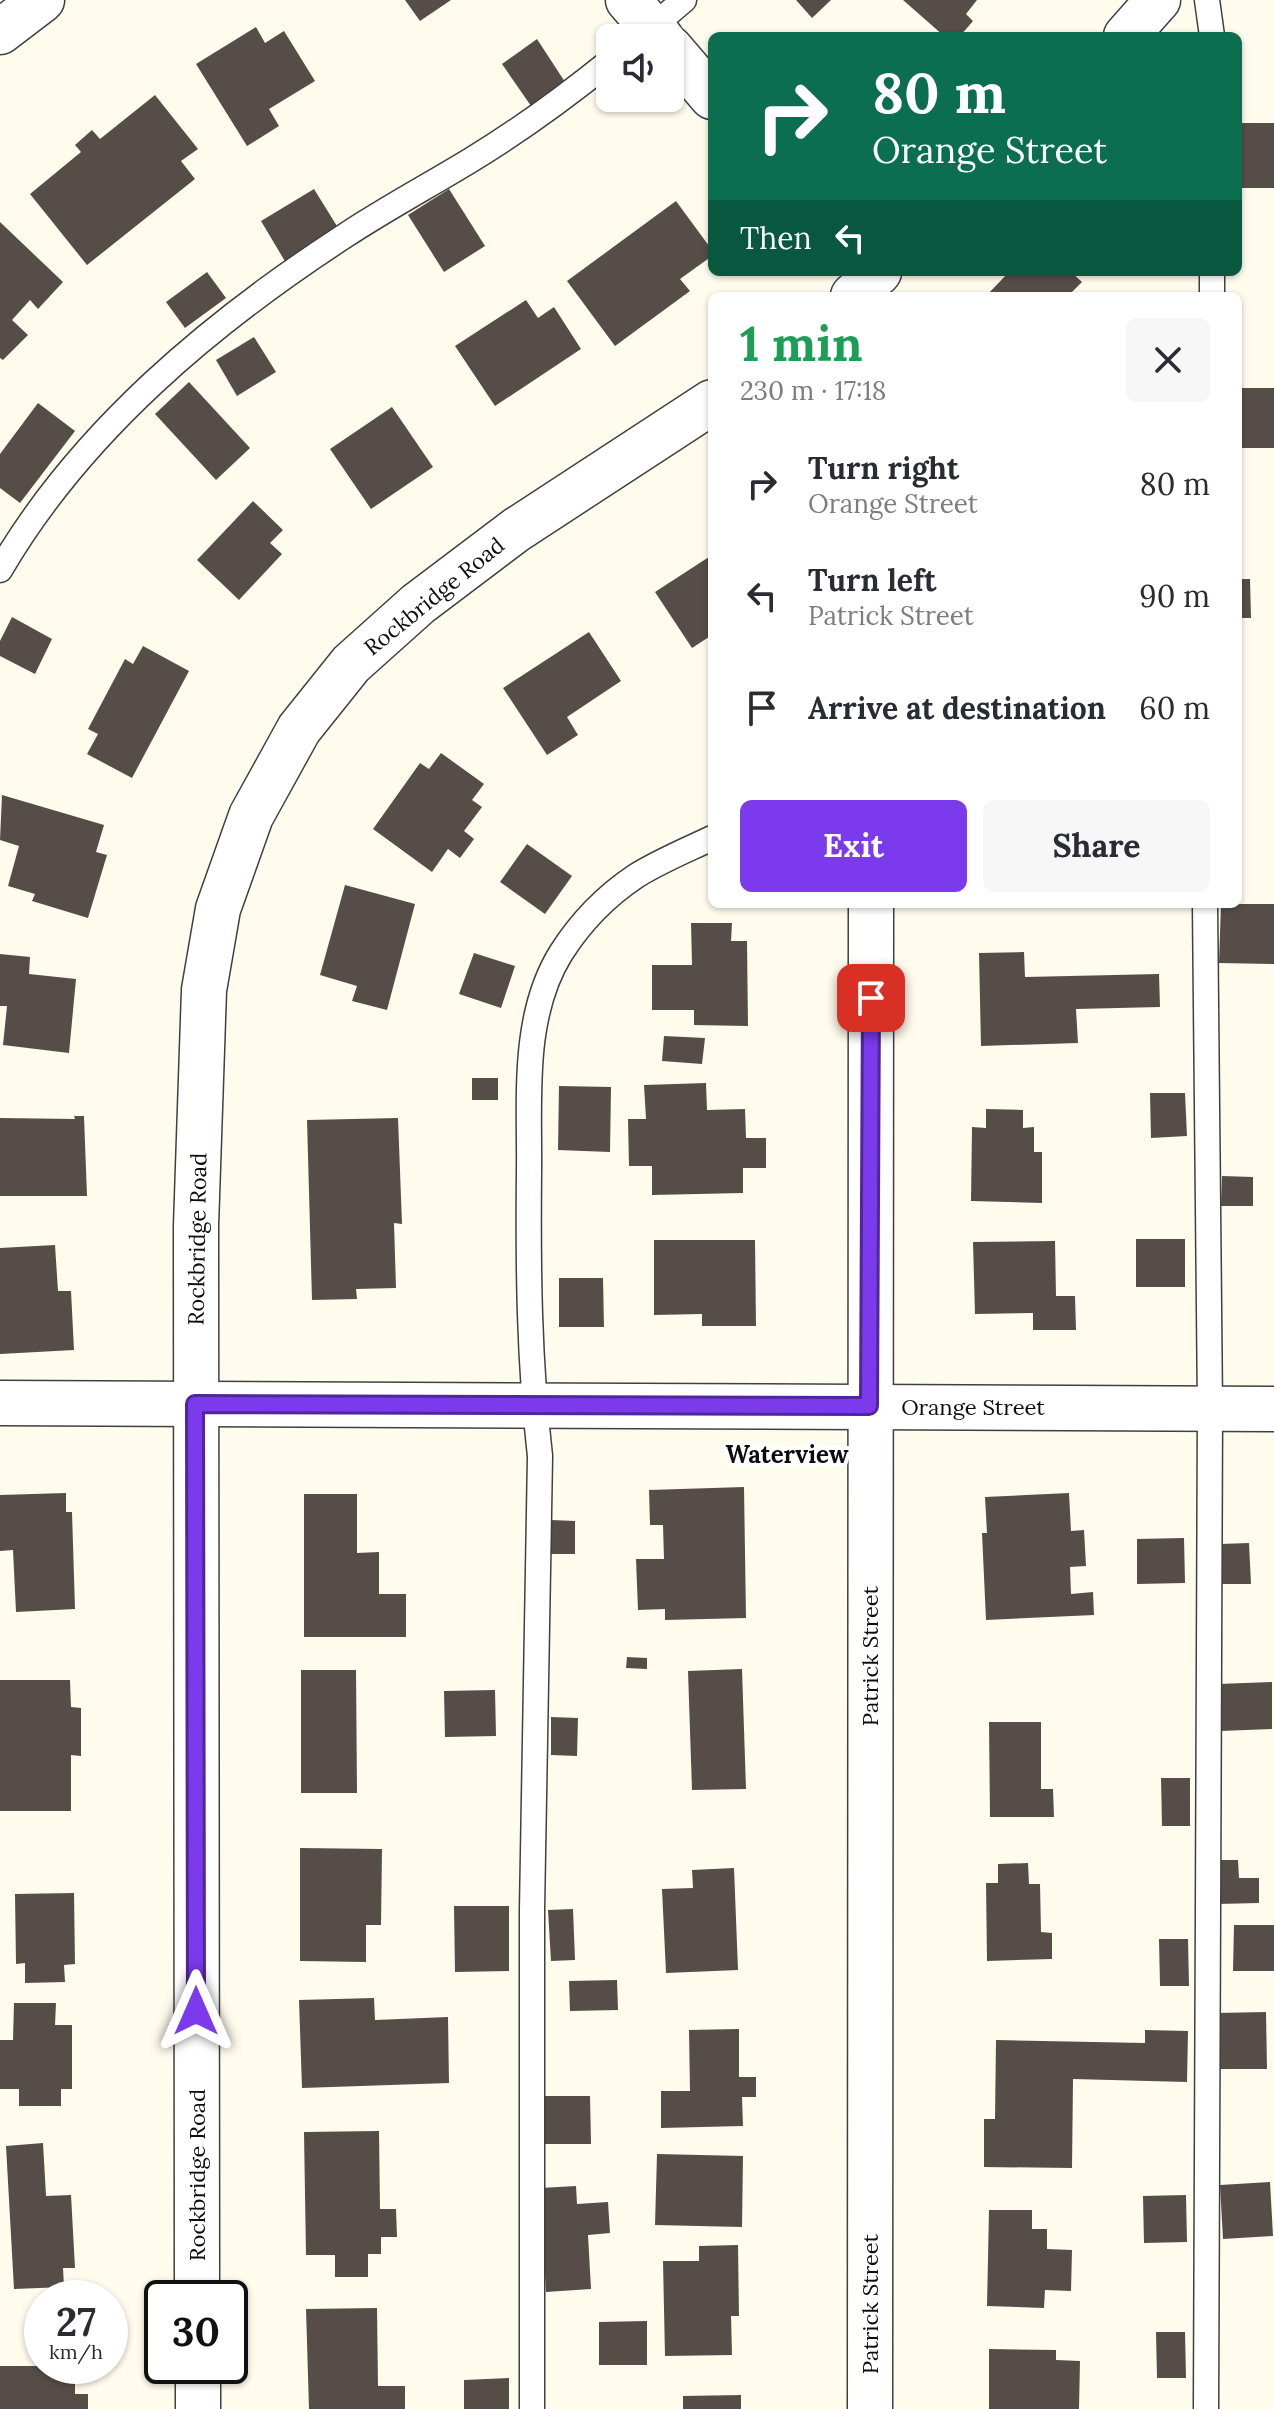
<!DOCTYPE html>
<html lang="en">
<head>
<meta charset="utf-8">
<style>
	body { margin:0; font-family:Lora,serif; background:#f7f7f7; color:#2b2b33; height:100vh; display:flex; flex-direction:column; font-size:30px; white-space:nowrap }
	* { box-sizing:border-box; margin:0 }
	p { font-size:26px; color:#7c7c81 }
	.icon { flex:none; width:44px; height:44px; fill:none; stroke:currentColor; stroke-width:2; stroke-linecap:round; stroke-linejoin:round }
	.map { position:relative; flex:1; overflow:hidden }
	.details { position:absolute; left:708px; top:292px; width:534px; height:616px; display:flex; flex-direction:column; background:#fff; border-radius:12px; box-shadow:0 2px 6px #0004 }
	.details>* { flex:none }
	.guide { position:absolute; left:708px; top:32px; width:534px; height:244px; border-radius:12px; box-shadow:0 2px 6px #0004; background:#0b6e4f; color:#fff; overflow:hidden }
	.controls { position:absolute; left:596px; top:24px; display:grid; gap:16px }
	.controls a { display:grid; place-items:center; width:88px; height:88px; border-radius:12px; background:#fff; box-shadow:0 2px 6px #0004; font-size:40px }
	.speed { position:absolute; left:24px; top:2280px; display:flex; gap:16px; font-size:40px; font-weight:700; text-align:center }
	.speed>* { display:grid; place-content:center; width:104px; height:104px; border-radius:50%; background:#fff; box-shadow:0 2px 6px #0004; line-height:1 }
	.speed small { font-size:20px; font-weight:400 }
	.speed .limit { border:4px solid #111; border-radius:12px; background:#fff; color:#111 }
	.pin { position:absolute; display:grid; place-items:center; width:68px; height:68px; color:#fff; margin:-34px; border-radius:16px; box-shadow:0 4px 12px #0006 }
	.me { position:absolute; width:88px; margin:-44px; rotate:0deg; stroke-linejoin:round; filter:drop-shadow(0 0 6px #0008) }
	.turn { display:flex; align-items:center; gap:28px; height:168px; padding:0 32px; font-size:36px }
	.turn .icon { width:104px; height:104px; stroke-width:2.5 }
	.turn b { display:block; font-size:56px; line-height:68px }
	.then { display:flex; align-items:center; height:76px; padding:0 32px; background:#0003; gap:16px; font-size:30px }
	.round { display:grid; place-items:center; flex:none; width:84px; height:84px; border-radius:12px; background:#f7f7f7 }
	.overview { display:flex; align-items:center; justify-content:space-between; height:136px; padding:0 32px }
	h1 { font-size:48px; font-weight:700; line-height:60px; color:#1e9e55 }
	.action { display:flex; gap:16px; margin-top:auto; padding:16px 32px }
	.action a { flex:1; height:92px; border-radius:12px; background:#7c3aed; color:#fff; font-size:32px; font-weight:700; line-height:92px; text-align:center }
	.action a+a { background:#f7f7f7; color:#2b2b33 }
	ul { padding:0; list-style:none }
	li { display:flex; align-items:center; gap:24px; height:112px; padding:0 32px }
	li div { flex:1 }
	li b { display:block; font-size:30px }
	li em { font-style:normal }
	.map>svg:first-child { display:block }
	.building { fill:#574d48 }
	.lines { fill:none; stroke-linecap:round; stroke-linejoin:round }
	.service-casing { stroke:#404040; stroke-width:27 }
	.minor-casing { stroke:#404040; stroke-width:47 }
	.tertiary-casing { stroke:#404040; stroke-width:47 }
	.service { stroke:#fff; stroke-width:24 }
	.minor { stroke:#fff; stroke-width:44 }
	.tertiary { stroke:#fff; stroke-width:44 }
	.route-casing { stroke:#51269a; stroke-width:20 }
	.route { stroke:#7c3aed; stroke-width:14 }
	.labels { text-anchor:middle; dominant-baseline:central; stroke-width:8; stroke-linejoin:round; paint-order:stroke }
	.street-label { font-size:22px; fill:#0d0d0d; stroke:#fff }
	.neighbourhood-label { font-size:24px; font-weight:bold; fill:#0d0d0d; stroke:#fff }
</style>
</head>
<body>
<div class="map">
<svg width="1274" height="2409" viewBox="0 0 1274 2409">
	<rect width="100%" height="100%" fill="#fffbed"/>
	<!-- building -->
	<g class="building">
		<polygon points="405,0 451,0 420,21"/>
		<polygon points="796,0 831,0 812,18"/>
		<polygon points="903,0 977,0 966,14 973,21 960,36 944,36"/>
		<polygon points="256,27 265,43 284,31 315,81 269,109 279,126 247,146 196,64"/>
		<polygon points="537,39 565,82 531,106 502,64"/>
		<polygon points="155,95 198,149 181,161 195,179 87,265 30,194 81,152 75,145 92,130 100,139"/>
		<rect x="1238" y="123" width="36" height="65"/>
		<polygon points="314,189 340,231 286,263 261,221"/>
		<polygon points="449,189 485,246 444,272 408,215"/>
		<polygon points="676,201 712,250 712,256 680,279 690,291 615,346 567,281"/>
		<polygon points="0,222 63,282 38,309 30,300 12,320 28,335 3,360 0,358"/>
		<polygon points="207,272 226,298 185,328 166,302"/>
		<polygon points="1009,272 1071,272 1082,282 1068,296 986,296"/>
		<polygon points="526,300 538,318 554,307 581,349 495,406 455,346"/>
		<polygon points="254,337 276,372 237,396 216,360"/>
		<polygon points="189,382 250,448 216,480 155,414"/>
		<rect x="1238" y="388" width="36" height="60"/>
		<polygon points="38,403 75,431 20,503 0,488 0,454"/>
		<polygon points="392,407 433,467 371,509 330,449"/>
		<polygon points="253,501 283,530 270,543 282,554 239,600 197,560"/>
		<polygon points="712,555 712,635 692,648 655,592"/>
		<polygon points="1238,579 1250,579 1251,618 1238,618"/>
		<polygon points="12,617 52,639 35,674 0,656 0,641"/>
		<polygon points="589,632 621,681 567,717 578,735 547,755 503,688"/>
		<polygon points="143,646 189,671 132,778 87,754 98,734 88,729 125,659 133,664"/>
		<polygon points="441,753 484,784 472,800 482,807 464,831 474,839 460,858 448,849 432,872 373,829 420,763 429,769"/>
		<polygon points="2,795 104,825 96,852 107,855 88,918 32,901 35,894 8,886 19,846 0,840"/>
		<polygon points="527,844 572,876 545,914 500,882"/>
		<polygon points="345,885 415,904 387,1010 352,1001 357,986 320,975"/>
		<polygon points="1221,904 1274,904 1274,964 1219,963"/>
		<polygon points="691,923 732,923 731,941 747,941 748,1026 694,1025 694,1010 652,1010 652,965 692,965"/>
		<polygon points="1024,952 1025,977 1159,974 1160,1007 1076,1009 1078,1043 981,1046 979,953"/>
		<polygon points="474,953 515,966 501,1008 459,994"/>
		<polygon points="0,954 30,957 29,974 76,979 69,1053 3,1045 7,1006 0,1006"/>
		<polygon points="664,1036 705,1038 702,1064 662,1061"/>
		<rect x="472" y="1078" width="26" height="22"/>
		<polygon points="706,1083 707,1110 745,1109 746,1138 766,1138 766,1168 743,1168 743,1193 652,1195 652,1166 629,1166 628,1119 646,1119 644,1085"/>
		<polygon points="559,1086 611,1087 610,1152 558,1150"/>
		<polygon points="1150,1093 1185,1093 1187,1136 1151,1138"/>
		<polygon points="986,1109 1023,1110 1023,1128 1034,1127 1034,1152 1042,1152 1042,1203 971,1201 972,1127 986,1128"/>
		<polygon points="74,1116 84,1116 87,1196 0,1196 0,1118 75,1119"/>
		<polygon points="398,1118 402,1224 394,1223 396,1288 356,1289 357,1299 312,1300 307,1120"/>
		<polygon points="1222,1176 1253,1177 1253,1206 1221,1206"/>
		<rect x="1136" y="1239" width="49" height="48"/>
		<polygon points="654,1240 755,1240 756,1326 702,1326 702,1314 654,1315"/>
		<polygon points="1055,1241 1056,1296 1075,1296 1076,1330 1033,1330 1033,1313 975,1314 973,1242"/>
		<polygon points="55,1245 58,1291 71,1291 74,1350 0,1354 0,1248"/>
		<polygon points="559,1278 603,1278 604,1327 559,1327"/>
		<polygon points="744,1487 746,1618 665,1620 665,1609 638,1610 636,1559 664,1559 663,1525 650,1525 649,1490"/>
		<polygon points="66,1493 66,1512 72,1512 75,1609 16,1612 13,1550 0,1551 0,1495"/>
		<polygon points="1069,1493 1071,1531 1084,1530 1086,1566 1070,1567 1071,1594 1093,1592 1094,1615 986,1620 982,1533 987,1533 985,1497"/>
		<polygon points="304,1494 357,1494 357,1553 379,1552 379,1594 406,1594 406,1637 304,1637"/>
		<polygon points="551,1520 575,1521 575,1554 551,1554"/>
		<polygon points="1184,1538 1185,1583 1137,1584 1137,1539"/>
		<polygon points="1249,1543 1251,1584 1222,1584 1220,1544"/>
		<polygon points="627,1657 647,1658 647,1669 626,1668"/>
		<polygon points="742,1669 746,1789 692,1790 688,1671"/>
		<polygon points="301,1670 356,1670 357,1793 301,1793"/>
		<polygon points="0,1680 70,1680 71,1707 81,1708 81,1756 71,1755 71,1811 0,1811"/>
		<polygon points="1272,1682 1272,1729 1220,1731 1218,1684"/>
		<polygon points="495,1690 496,1736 445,1737 444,1691"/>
		<polygon points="551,1717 578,1718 577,1756 551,1755"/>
		<polygon points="989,1722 1041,1722 1041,1789 1053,1789 1054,1817 990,1817"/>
		<polygon points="1161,1778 1190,1778 1190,1826 1162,1826"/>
		<polygon points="300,1848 382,1849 381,1925 366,1925 366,1962 300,1961"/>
		<polygon points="1216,1860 1238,1860 1239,1878 1259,1878 1259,1903 1217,1904"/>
		<polygon points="1028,1863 1029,1884 1040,1884 1041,1932 1052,1933 1052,1959 987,1961 986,1883 998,1883 998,1864"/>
		<polygon points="734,1868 738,1970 666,1973 662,1889 693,1888 692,1870"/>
		<polygon points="74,1893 75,1964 64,1965 65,1982 25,1983 25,1963 16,1964 15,1894"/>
		<polygon points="454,1906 509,1906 509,1971 455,1972"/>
		<polygon points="573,1909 575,1960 551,1961 548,1910"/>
		<polygon points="1234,1925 1274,1925 1274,1971 1233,1971"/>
		<polygon points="1159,1939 1188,1939 1189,1986 1160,1986"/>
		<polygon points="617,1980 618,2010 570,2011 569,1981"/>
		<polygon points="374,1998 375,2020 448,2017 449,2083 302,2088 299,2000"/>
		<polygon points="14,2003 56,2003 55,2025 72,2025 72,2089 61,2089 61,2106 19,2106 19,2089 0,2089 0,2040 13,2040"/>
		<polygon points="1266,2012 1267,2069 1217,2069 1217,2013"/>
		<polygon points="739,2029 739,2077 756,2077 756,2097 742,2097 743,2126 661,2128 661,2091 690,2091 689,2030"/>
		<polygon points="1145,2030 1188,2031 1187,2082 1073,2079 1072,2168 984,2167 984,2119 995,2119 996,2040 1145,2043"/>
		<polygon points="541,2096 590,2096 591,2144 542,2144"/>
		<polygon points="379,2131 380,2209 396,2209 397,2237 381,2237 381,2254 368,2254 368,2277 335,2277 335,2255 306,2255 304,2132"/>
		<polygon points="43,2143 46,2196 71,2195 75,2268 63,2268 64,2287 14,2289 6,2146"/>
		<polygon points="657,2154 743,2156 742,2227 655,2225"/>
		<polygon points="1270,2182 1273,2236 1223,2239 1220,2185"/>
		<polygon points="576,2186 577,2204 608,2202 610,2233 588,2235 591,2289 546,2292 540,2188"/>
		<polygon points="1186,2195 1187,2242 1144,2243 1143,2196"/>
		<polygon points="989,2210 1032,2210 1032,2229 1047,2229 1047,2249 1072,2250 1071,2291 1045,2290 1044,2308 987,2306"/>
		<polygon points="738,2245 739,2316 731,2316 732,2355 665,2356 663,2261 699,2261 699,2246"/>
		<polygon points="377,2308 378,2386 405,2386 405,2409 309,2409 306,2309"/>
		<polygon points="647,2321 647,2365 599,2365 599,2322"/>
		<polygon points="1156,2332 1185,2332 1186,2378 1157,2378"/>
		<polygon points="989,2349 1056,2350 1056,2360 1080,2361 1079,2409 989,2409"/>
		<polygon points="0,2366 75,2366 75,2394 88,2394 88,2409 0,2409"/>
		<polygon points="509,2378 509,2409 464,2409 464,2380"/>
		<polygon points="741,2395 741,2409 683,2409 683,2396"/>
	</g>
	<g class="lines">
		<!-- service casing -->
		<g class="service-casing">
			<g id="service">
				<polyline points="1207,0 1212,36"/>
				<polyline points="644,34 684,0"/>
				<polyline points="1212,296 1212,272"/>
				<path d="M0,570C81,431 212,322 346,235C387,208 430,185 471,160C517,132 568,95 610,61"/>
				<polyline points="1205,904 1210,1408 1206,2409"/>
				<path d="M532,2409V1910L540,1456C529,1361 528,1268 529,1172C530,1101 521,1017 561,953C580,923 606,896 636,876C660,861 687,850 712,838"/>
			</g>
		</g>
		<!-- minor casing -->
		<g class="minor-casing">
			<g id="minor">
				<polyline points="628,0 661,38"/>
				<polyline points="1126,36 1158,0"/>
				<polyline points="670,48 712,97"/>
				<polyline points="853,296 879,272"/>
				<polyline points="0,1403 1274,1409"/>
				<polyline points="197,2298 196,1226 204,990 218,909 251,816 299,729 351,664 418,604 516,530 712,402"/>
				<polyline points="198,2366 198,2409"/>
				<polyline points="870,2409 871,904"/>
			</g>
		</g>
		<!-- tertiary casing -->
		<g class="tertiary-casing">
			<polyline id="tertiary" points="0,32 42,0"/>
		</g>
		<!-- service -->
		<use href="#service" class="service"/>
		<!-- minor -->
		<use href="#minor" class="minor"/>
		<!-- tertiary -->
		<use href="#tertiary" class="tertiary"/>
	</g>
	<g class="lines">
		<!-- route casing -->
		<g class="route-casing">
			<polyline id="route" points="196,2011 195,1404 869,1406 871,998"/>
		</g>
		<!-- route -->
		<use href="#route" class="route"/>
	</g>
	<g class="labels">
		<!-- street labels -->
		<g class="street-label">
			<text transform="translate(434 596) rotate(-39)">Rockbridge Road</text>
			<text transform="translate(197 1239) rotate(-89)">Rockbridge Road</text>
			<text x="973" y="1407">Orange Street</text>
			<text transform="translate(870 1656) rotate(-90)">Patrick Street</text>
			<text transform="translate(197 2175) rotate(-90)">Rockbridge Road</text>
			<text transform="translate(870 2304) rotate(-90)">Patrick Street</text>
		</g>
		<!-- neighbourhood labels -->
		<g class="neighbourhood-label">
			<text x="787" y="1454">Waterview</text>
		</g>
	</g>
</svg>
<div class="controls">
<a><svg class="icon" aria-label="sound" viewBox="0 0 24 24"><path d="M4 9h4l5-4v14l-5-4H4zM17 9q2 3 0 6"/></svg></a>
</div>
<div class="speed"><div>27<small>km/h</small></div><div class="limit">30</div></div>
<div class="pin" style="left:871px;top:998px;background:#d93025"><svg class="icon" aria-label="arrive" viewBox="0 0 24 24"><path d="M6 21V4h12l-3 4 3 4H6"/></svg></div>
<svg class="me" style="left:196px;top:2011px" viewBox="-20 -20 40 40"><path d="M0-17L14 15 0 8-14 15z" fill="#7c3aed" stroke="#fff" stroke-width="4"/></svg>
<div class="guide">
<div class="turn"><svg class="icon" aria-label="right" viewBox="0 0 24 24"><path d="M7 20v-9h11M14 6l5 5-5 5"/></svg><div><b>80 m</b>Orange Street</div></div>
<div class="then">Then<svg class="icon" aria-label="left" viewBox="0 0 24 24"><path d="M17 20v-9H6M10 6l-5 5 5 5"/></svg></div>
</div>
<section class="details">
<div class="overview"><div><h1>1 min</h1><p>230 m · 17:18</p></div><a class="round"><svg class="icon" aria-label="close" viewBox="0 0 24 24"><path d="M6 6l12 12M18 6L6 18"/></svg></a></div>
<ul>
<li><svg class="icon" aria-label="right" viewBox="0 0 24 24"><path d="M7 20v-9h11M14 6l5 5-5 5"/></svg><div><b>Turn right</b><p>Orange Street</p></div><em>80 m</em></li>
<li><svg class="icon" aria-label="left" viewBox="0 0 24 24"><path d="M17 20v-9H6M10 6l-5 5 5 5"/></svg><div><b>Turn left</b><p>Patrick Street</p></div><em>90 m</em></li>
<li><svg class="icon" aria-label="arrive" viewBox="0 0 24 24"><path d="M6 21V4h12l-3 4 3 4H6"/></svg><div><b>Arrive at destination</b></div><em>60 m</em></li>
</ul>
<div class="action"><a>Exit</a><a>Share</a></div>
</section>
</div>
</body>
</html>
